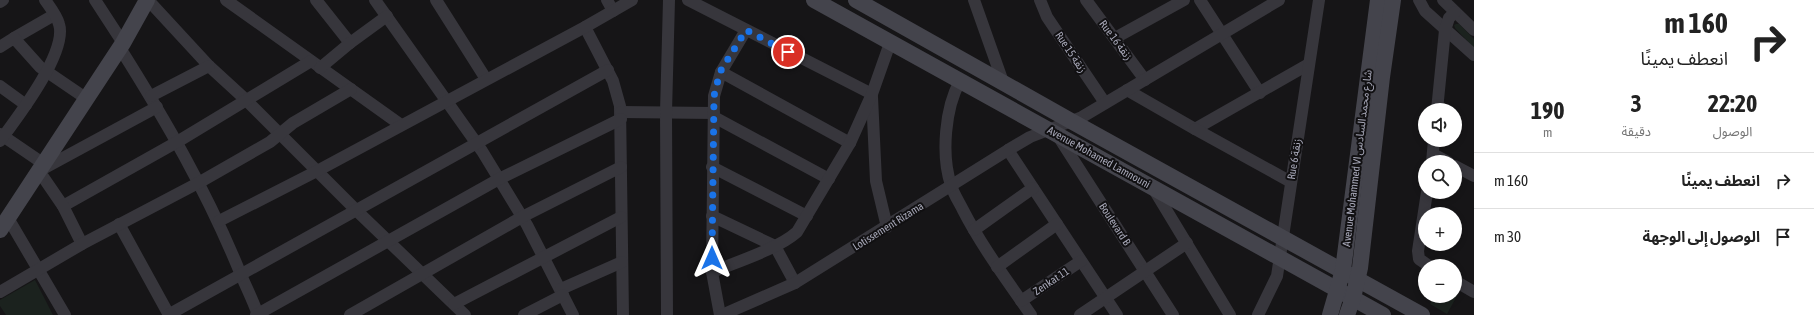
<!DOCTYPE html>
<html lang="ar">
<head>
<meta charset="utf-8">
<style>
	body { margin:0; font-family:"Asap Condensed","Noto Sans Arabic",sans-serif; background:#f6f6f6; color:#222; direction:rtl; height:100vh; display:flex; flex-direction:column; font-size:15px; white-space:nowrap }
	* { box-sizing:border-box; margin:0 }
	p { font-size:13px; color:#767676 }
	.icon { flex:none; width:22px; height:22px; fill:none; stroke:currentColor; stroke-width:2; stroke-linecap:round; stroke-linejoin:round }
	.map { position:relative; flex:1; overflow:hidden; direction:ltr }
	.side { display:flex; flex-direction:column; background:#fff; width:340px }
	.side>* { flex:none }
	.top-card { background:#fff; color:#222; overflow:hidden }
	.buttons { position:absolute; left:1418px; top:103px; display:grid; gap:8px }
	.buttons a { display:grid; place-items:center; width:44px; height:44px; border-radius:50%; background:#fff; box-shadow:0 2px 6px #0003; font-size:20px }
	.pin { position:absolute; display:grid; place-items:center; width:34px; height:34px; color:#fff; margin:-17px; border:2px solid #fff; border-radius:50%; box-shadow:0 1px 4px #0007 }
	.me { position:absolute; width:44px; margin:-22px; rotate:0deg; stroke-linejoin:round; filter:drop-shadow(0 0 3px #0008) }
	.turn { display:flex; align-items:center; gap:14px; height:84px; padding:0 20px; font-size:18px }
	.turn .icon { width:52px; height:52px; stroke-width:2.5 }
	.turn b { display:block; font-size:28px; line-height:34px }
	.eta { display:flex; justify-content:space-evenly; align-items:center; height:68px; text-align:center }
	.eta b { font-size:24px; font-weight:700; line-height:28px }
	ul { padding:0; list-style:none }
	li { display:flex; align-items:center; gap:12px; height:56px; padding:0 20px; border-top:1px solid #e0e0e0 }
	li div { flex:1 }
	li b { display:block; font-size:15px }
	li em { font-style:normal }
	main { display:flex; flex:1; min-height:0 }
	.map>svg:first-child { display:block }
	.green { fill:#1b221e }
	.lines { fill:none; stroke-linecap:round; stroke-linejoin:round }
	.street { stroke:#37363c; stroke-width:12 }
	.secondary { stroke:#44444c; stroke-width:16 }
	.route { stroke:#1a73e8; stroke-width:7; stroke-dasharray:0 12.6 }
	.labels { text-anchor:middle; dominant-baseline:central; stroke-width:4; stroke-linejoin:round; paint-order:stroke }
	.street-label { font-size:11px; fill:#a7a8b8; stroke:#111012 }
</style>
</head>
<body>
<main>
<section class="side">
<div class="top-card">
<div class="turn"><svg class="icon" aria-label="right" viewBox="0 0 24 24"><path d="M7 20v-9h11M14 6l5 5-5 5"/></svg><div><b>160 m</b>انعطف يمينًا</div></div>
</div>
<div class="eta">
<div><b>22:20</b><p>الوصول</p></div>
<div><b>3</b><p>دقيقة</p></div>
<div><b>190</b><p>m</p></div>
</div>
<ul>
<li><svg class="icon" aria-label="right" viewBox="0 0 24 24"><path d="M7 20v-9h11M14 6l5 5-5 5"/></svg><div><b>انعطف يمينًا</b></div><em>160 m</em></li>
<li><svg class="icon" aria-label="arrive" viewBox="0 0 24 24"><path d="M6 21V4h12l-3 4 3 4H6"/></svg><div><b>الوصول إلى الوجهة</b></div><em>30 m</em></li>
</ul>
</section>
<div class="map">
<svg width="1474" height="315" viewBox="0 0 1474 315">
	<rect width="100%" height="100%" fill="#161517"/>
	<!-- green -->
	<g class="green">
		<polygon points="1456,24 1459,24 1474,39 1474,48 1455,28 1454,25"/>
		<polygon points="35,280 53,315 6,315 0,306 0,300"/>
		<polygon points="1455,292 1458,294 1447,314 1430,304 1434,296 1455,296"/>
	</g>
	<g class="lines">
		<!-- street -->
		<g class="street">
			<polyline points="95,0 123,43"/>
			<polyline points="148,0 209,66 245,99 357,211 465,315"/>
			<polyline points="226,0 401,125"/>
			<polyline points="316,0 350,43"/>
			<polyline points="375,0 482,151 527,225 573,315"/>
			<polyline points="436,0 486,79"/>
			<polyline points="607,0 613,11"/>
			<polyline points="688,0 872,94"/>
			<polyline points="974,0 1003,82"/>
			<polyline points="1040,0 1047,17 1105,103"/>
			<polyline points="1086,0 1145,80"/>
			<polyline points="1200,0 1260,93"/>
			<polyline points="1419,0 1425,11 1474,55"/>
			<polyline points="1443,0 1474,30"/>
			<polyline points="0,2 3,0"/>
			<polyline points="585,27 613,81 620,106 623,315"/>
			<polyline points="14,38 54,15"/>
			<polyline points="1115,38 1184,0"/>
			<polyline points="0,47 14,38 40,67 87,99"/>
			<path d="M120,48C166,121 206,190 239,270C245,285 253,300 258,315"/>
			<polyline points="320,68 350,43 387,16"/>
			<polyline points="721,72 850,143"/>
			<path d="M960,81C945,108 941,155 951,185C953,193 959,202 963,210C982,247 1007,280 1031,315"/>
			<polyline points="0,86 26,105"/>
			<polyline points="1127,90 1195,129 1309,64"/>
			<polyline points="151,96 209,66"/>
			<polyline points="872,97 876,181 887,227"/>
			<polyline points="1437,110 1445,30 1449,18 1455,12"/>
			<polyline points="621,112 714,113"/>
			<polyline points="714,117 829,179"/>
			<polyline points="1195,129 1291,182"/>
			<polyline points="0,134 44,164"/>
			<polyline points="1058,136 1173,315"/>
			<path d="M0,141C17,118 68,52 59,24C57,16 50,7 45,0"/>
			<polyline points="1008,150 1117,315"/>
			<polyline points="1433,154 1448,162"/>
			<polyline points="1432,162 1434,140"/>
			<polyline points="1455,166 1474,176"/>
			<polyline points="712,167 807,216"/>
			<polyline points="1153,188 1230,315"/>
			<polyline points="1427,192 1418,251 1419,259 1429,266"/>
			<polyline points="63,206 177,142 311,61"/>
			<polyline points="712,216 775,246 795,283"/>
			<polyline points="8,218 65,315"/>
			<polyline points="219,221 317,171 585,27 632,0"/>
			<polyline points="119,224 169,315"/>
			<polyline points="974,230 1033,188"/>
			<polyline points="82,244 63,206 39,171 157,107"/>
			<polyline points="997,267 1057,224"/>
			<path d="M712,272C736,262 778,249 797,232L850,143L872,94L890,43"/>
			<polyline points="1455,281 1474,292"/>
			<polyline points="561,289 622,262"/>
			<polyline points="0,292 82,244 200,182 270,142 293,123 351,89"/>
			<polyline points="1021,301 1081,261"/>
			<polyline points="454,304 621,217"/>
			<polyline points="168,315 608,70"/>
			<polyline points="256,315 499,179 621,119"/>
			<polyline points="350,315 522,217 621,167"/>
			<polyline points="524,315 563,295"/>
			<polyline points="667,315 666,112 669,0"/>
			<polyline points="720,315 712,272 714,96 721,72 746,30"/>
			<polyline points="722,315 795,283 1008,150 1030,137 1082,117 1279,0"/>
			<polyline points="1080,315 1187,243"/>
			<polyline points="1258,315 1277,276 1319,0"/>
		</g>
		<!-- secondary -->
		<g class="secondary">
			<polyline points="814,0 1383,315"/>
			<polyline points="856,0 1071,121 1422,315"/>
			<polyline points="0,230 123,43 147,0"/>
			<polyline points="1330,315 1343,270 1378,0"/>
			<polyline points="1347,315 1353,298 1360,268 1382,77 1393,0"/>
		</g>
	</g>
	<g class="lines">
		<!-- route -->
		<polyline class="route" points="712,258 714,96 720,72 746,30 788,52"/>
	</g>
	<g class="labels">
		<!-- street labels -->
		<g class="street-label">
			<text transform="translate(1116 40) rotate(53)">Rue 16 زنقة</text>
			<text transform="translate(1071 52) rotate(56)">Rue 15 زنقة</text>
			<text transform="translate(1099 157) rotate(29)">Avenue Mohamed Lamnouni</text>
			<text transform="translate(1357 158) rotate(-83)">Avenue Mohammed VI شارع محمد السادس</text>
			<text transform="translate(1294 159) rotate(-81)">Rue 6 زنقة</text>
			<text transform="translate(1115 224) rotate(57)">Boulevard B</text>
			<text transform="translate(888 226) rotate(-32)">Lotissement Rizama</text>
			<text transform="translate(1051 281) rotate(-34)">Zenkat 11</text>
		</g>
	</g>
</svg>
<div class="buttons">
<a><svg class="icon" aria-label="sound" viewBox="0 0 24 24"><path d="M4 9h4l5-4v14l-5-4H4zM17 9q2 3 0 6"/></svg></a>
<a><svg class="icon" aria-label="search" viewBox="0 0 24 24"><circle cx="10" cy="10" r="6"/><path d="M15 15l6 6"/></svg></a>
<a>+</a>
<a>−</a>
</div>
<div class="pin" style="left:788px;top:52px;background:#d93025"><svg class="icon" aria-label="arrive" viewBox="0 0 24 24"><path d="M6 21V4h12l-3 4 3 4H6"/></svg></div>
<svg class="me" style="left:712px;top:258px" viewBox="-20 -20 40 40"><path d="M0-17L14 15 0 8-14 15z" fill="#1a73e8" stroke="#fff" stroke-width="4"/></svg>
</div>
</main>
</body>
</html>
